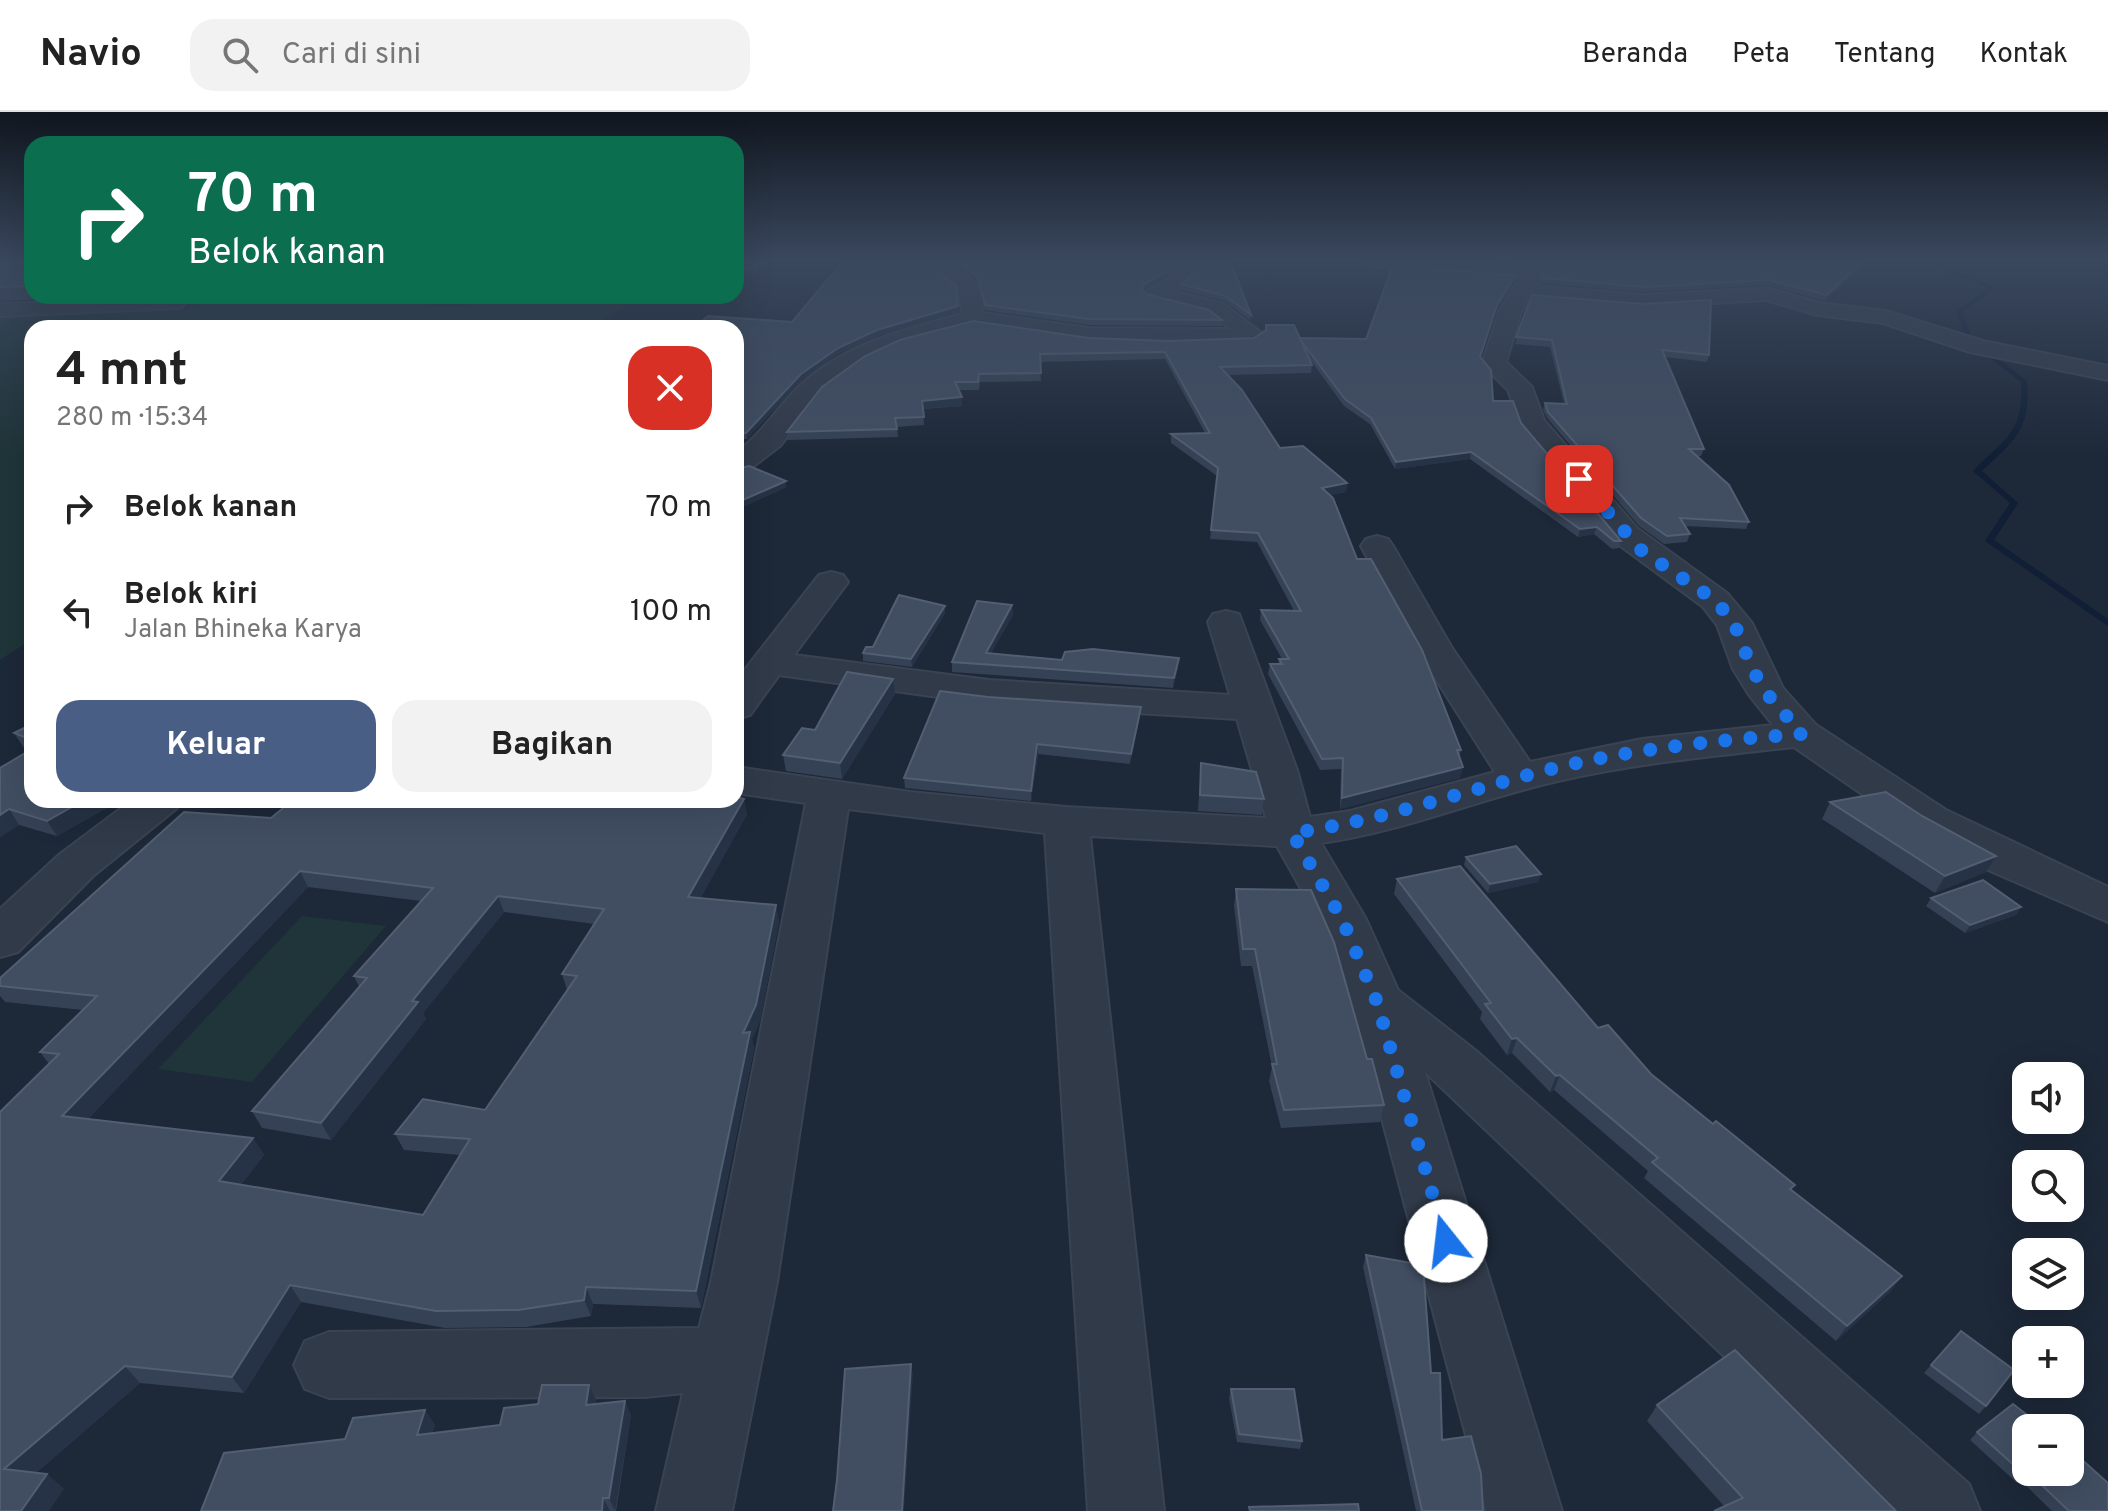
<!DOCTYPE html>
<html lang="id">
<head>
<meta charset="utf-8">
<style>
	body { margin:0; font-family:Overpass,sans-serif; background:#f2f2f2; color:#222; height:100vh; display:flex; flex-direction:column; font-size:30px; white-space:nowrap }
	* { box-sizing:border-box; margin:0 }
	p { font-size:26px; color:#767676 }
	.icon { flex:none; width:44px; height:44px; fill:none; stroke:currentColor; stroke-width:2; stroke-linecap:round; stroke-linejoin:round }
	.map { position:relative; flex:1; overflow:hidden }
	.details { position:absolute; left:24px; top:208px; width:720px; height:488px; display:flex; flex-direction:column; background:#fff; border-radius:24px; box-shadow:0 8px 32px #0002 }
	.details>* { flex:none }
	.hud { position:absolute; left:24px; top:24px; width:720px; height:168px; border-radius:24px; box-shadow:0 8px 32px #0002; background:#0b6e4f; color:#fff; overflow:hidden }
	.controls { position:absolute; left:2012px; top:950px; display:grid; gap:16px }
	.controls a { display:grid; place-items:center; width:72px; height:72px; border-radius:16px; background:#fff; box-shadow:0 8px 32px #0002; font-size:40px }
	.pin { position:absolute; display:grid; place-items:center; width:68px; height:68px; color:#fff; margin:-34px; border-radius:16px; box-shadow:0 4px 12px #0006 }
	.me { position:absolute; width:88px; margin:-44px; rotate:344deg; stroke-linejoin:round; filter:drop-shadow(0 0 6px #0008) }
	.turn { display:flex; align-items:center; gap:28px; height:168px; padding:0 32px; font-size:36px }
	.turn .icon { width:104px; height:104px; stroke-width:2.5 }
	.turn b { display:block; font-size:56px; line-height:68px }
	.round { display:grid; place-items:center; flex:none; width:84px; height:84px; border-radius:24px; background:#f2f2f2 }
	.head { display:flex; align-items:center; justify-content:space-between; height:136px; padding:0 32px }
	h1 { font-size:48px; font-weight:700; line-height:60px }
	.action { display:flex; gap:16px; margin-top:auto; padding:16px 32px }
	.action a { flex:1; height:92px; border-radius:24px; background:#485e85; color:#fff; font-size:32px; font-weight:700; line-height:92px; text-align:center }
	.action a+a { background:#f2f2f2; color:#222 }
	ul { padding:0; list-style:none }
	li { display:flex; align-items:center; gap:24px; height:104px; padding:0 32px }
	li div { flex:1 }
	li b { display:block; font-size:30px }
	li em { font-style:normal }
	header { display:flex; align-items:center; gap:48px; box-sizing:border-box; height:112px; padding:0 40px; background:#fff; border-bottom:2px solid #e0e0e0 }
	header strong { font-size:38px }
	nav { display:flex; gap:44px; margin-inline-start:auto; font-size:28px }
	.search { width:560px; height:72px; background:#f2f2f2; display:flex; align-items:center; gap:20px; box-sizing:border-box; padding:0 28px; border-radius:24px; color:#767676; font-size:30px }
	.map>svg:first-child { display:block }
	.green { fill:#1f3539 }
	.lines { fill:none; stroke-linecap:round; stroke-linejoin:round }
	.stream { fill:#101f36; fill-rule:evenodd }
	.minor-casing { stroke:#3a4352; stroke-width:4 }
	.minor { fill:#313a49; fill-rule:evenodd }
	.wall { fill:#354255; fill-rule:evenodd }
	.shaded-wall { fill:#263245 }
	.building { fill:#414e62; stroke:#525e71; stroke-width:2; fill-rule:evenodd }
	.route { stroke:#1a73e8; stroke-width:14; stroke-dasharray:0 25.2 }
</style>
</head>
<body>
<header>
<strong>Navio</strong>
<div class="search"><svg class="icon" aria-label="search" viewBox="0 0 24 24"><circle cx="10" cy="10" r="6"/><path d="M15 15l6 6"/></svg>Cari di sini</div>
<nav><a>Beranda</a><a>Peta</a><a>Tentang</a><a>Kontak</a></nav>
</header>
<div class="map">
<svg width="2108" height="1399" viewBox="0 0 2108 1399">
	<rect width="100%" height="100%" fill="#1d2838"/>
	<!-- green -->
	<g class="green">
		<path d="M203,184C253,184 315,178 364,184C414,190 453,203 504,184H640L591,216H32V527L0,548V204L189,198Z"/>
		<polygon points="302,804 386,814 252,970 158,957"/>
	</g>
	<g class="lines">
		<!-- stream -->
		<path class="stream" d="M1922,148H1929L1994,175V177L1962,200L1972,226L2027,269C2031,317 2015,328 1982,359L2018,391L1994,428L2108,507V514L1985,429L2010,391L1973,359C2005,326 2024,321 2021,270L1967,228L1956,199L1988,176Z"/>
		<!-- minor casing -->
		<g class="minor-casing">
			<g id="minor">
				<path d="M919,148H941L976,171L983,201L1089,216L1231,217L1210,201L1147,185L1144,181L1170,166L1172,148H1191L1189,169L1173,179L1224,192L1264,223L1253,230L1169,233L1089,230L973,213L900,233L864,249L821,281L780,334L746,360L736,362V341C766,318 779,292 804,270C850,230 905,218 962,202L959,177Z"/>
				<path d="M1360,148H1444L1526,155L1530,148H1549L1535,174L1642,183L1767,176L1819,191L1886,199L1983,229L2108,254V268L1970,240L1883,211L1817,203L1766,188L1642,195L1529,186L1521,200L1506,250L1532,275L1544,308L1637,416L1727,481L1752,511L1783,576L1816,613L1946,698L2108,775V810L1988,758L1914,718L1794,635C1715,644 1636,651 1558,669C1478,687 1402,720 1321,731L1366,807L1398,878L1475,938L1969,1372L1980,1399H1887L1425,960L1562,1399H1486L1351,890L1318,807L1277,734L1090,724L1164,1399H1088L1045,721L848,697L777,1170L732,1399H656L683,1281L645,1285L329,1286L305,1277L294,1253L305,1229L329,1220L699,1216L711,1170L806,691L736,681V655L910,680L1066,695L1266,706L1237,607L989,592L779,563L750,603L736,607V569L819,463L831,460L843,463L848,470L794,543L989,568L1230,583L1208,510L1213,502L1226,499L1239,502L1297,658L1310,705L1350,699L1495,660L1416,536L1361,434L1366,427L1377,424L1388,427L1393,434L1452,536L1530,650L1642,627L1773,613L1749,583L1733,557L1717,513L1703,495L1615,430L1522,316L1508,278L1482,252L1499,200L1520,166L1369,154Z"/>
				<polygon points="174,186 181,188 184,192 181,196 0,204 0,192"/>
				<polygon points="132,688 183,688 176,697 93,764 18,840 0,845 0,797 60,742"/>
			</g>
		</g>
		<!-- minor -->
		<use href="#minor" class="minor"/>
	</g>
	<!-- wall -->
	<g class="wall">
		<polygon points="0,148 32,148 32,184 145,184 0,189"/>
		<polygon points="736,148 768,148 757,161 736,161"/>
		<polygon points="947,148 1170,148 1167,164 1143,178 1146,182 1222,208 1222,214 1089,213 985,198 978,168"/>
		<polygon points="1194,148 1251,203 1250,208 1225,189 1181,178 1181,172 1192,164"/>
		<polygon points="1471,148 1527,148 1524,152"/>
		<polygon points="1868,148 1825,189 1767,173 1642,180 1540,171 1541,166"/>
		<polygon points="1515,169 1496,199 1481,245 1493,289 1521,311 1621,429 1619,436 1612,437 1594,422 1578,425 1470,347 1395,357 1370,312 1344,294 1309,246 1312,253 1311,261 1228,263 1280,336 1347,371 1346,380 1330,383 1357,447 1461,638 1459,645 1460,666 1340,697 1341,657 1320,658 1268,562 1270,552 1278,552 1279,547 1282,547 1260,508 1261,498 1294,499 1257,430 1210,427 1217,364 1171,331 1171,322 1205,321 1165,247 1040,250 1041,269 980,270 979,278 959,278 962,294 923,297 924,313 897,315 898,325 788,328 787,320 1089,226 1169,229 1254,226 1265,219 1266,213 1300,226 1366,227"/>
		<polygon points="1532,183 1709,243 1707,250 1665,245 1704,337 1701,344 1697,344 1749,410 1746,417 1685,414 1690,422 1687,430 1664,432 1639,414 1547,306 1543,298 1545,291 1564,291 1550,235 1515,232"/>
		<polygon points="357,184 426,184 358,187"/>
		<polygon points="959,200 878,224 838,242 802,268 747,327 736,327 736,216 792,210"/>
		<polygon points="1012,493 1013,503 991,541 1062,548 1178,555 1173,576 952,560 952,550"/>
		<polygon points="945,494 945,501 912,555 863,549 863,541"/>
		<polygon points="893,567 895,582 842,667 786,659 783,643 815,618"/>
		<polygon points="988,585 1141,595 1140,604 1130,652 1038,642 1031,689 905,676 904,666"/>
		<polygon points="32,612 32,688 121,688 57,724 19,713 0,725 0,656 29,638 24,636 14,621"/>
		<polygon points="1201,651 1264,687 1262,703 1198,699"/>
		<polygon points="1830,690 1986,760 1935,781 1822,707"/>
		<path d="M747,702L700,787L776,793L779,810L760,909L752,927L754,937L701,1196L593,1192L591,1204L526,1215L445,1216L301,1190L244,1281L140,1271L36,1361L47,1362L64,1377L0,1399L49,952L40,940L83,898L5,890L0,884V874L271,706ZM308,775L421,789L354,864L359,875L252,999L262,1016L331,1028L426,907L423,901L504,800L594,812L562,862L567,878L485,998L395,1022L404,1038L460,1043L423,1103L241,1073L264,1043L253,1026L88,1007Z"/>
		<polygon points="1466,745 1541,762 1538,770 1488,781 1464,753"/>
		<polygon points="1397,767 1598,916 1651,962 1792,1078 1891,1179 1836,1229 1644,1066 1648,1059 1554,978 1550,980 1512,941 1507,943 1480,907 1482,900 1394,782"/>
		<polygon points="1236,777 1367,947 1384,993 1380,1010 1281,1016 1269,969 1272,955 1252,854 1241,854 1234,794"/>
		<polygon points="1931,786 2021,795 2016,803 1965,821 1926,794"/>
		<polygon points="1366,1143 1431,1261 1442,1328 1483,1399 1416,1399 1363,1155"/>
		<polygon points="1961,1219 1986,1294 1979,1302 1924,1261"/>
		<polygon points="1231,1277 1302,1329 1300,1337 1237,1330 1229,1286"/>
		<polygon points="596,1288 596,1292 625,1289 631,1304 616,1399 201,1399 345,1327 425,1298 435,1313 432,1321 500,1313"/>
		<polygon points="1657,1293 1896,1399 1724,1394 1647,1309"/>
		<polygon points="1977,1320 2108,1399 2052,1399 2020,1368 2017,1371 1970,1328"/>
	</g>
	<!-- shaded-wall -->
	<g class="shaded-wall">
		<polygon points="763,148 768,148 757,161 756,156"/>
		<polygon points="1170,148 1167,164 1142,178 1143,173"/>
		<polygon points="1865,148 1868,148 1825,189 1827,183"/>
		<polygon points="1516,163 1515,169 1496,199 1479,251 1497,193"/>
		<polygon points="958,194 959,200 878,224 838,242 802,268 747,327 746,321 801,262 838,236 877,218"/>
		<polygon points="962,285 962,294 922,297 922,289"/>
		<polygon points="1471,340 1470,347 1395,357 1396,350"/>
		<polygon points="786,369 786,376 736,398 736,391"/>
		<polygon points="1347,371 1346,380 1320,385 1322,376"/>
		<polygon points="1597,415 1594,422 1578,425 1580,417"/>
		<polygon points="1012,493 1013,503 986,550 986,541"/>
		<polygon points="945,494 945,501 912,555 911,547"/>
		<polygon points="1179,546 1178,555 1173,576 1174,566"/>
		<polygon points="893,567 895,582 842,667 840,651"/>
		<polygon points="1141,595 1140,604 1130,652 1131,642"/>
		<polygon points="1037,632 1038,642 1031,689 1031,679"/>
		<polygon points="1463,655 1460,666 1340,697 1342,686"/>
		<polygon points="744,687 747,702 692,802 688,785"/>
		<polygon points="84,688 121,688 57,724 47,709"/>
		<polygon points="9,697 19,713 0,725 0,703"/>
		<polygon points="1996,744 1986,760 1935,781 1945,764"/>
		<polygon points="300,759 308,775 75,1021 62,1004"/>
		<polygon points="1541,762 1538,770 1488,781 1490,772"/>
		<polygon points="498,784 504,800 423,901 426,907 331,1028 321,1011 412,889"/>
		<polygon points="776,793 779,810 760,909 752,927 754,937 701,1196 696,1179 743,921"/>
		<polygon points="2021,795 2016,803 1965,821 1970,813"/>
		<polygon points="1517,926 1512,941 1507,943 1512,927"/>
		<polygon points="1560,963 1554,978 1550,980 1556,964"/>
		<polygon points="253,1026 264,1043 231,1086 219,1069"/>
		<polygon points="1902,1164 1891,1179 1836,1229 1847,1214"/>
		<polygon points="290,1173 301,1190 244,1281 232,1265"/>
		<polygon points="586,1175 593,1192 591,1204 584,1188"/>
		<polygon points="911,1252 913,1263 904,1399 902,1399"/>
		<polygon points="125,1254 140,1271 22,1373 4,1357"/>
		<polygon points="589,1273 596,1288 593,1308 586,1293"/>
		<polygon points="625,1289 631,1304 615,1399 609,1386"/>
		<polygon points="425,1298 435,1313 427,1338 417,1323"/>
		<polygon points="47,1362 64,1377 49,1399 21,1399"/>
		<polygon points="603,1386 610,1399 602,1399"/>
	</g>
	<!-- building -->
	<g class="building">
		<polygon points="0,148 32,148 32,174 0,175"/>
		<polygon points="736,148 763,148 756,156 736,155"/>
		<polygon points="844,148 921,148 956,173 958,194 877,218 838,236 801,262 746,321 736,321 736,216 694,216 708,204 792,210"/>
		<polygon points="954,148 1169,148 1167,159 1143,173 1142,177 1146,182 1209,198 1222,208 1089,207 985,193 977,163"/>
		<polygon points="1194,148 1230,148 1251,203 1225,184 1181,172 1192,164"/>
		<polygon points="1551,148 1865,148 1827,183 1769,168 1644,175 1541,166"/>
		<polygon points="1393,153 1516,163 1497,193 1480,245 1491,258 1493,289 1513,289 1521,311 1621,429 1614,429 1597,415 1580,417 1471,340 1396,350 1371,306 1345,287 1299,226 1366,227"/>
		<polygon points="1532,183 1643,192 1711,188 1709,243 1662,238 1704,337 1689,337 1729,373 1749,410 1680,406 1690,422 1667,424 1641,406 1548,300 1545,291 1567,292 1552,228 1516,225"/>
		<polygon points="973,209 1089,226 1169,229 1254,226 1266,218 1266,213 1294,213 1312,253 1220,255 1242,278 1280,336 1303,334 1347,371 1322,376 1333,386 1357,447 1371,447 1422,538 1461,638 1457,638 1463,655 1342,686 1343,646 1322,647 1270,552 1282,552 1279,547 1289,547 1261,498 1301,499 1258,421 1211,418 1218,356 1171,322 1210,321 1165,240 1040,242 1041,261 979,262 978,270 955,270 962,285 922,289 924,305 895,306 897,317 787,320 822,275 865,244 900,228"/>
		<polygon points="749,354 786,369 736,391 736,357"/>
		<polygon points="899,483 945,494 911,547 863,541 866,535 873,535"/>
		<polygon points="977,489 1012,493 986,541 1062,548 1065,540 1093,537 1179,546 1174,566 952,550"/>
		<polygon points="847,560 893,567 840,651 783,643 802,616 815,618"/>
		<polygon points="940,579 988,585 1141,595 1131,642 1037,632 1031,679 904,666"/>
		<polygon points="32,612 32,628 14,621"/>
		<polygon points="32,637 32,688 84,688 47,709 9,697 0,703 0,656"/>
		<polygon points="1201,651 1256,660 1264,687 1200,683"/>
		<polygon points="1886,680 1922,704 1996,744 1945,764 1830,690"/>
		<path d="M736,685L744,687L688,785L776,793L756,893L743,921L750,920L696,1179L586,1175L584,1188L518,1198L436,1199L290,1173L232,1265L125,1254L4,1357L47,1362L21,1399H0V1000L59,942L40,940L97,884L0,874V866L184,700L271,706L293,688H736ZM300,759L433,776L354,864L367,866L252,999L321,1011L418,890L412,889L498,784L604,797L562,862L577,864L485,998L423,987L395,1022L470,1027L423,1103L219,1069L253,1026L62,1004Z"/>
		<polygon points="1516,734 1541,762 1490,772 1466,745"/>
		<polygon points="1460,754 1598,916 1608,913 1651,962 1713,1012 1716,1009 1795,1073 1790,1077 1902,1164 1847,1214 1652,1050 1658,1046 1560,963 1556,964 1517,926 1512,927 1485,892 1491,891 1397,767"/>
		<polygon points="1983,768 2021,795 1970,813 1931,786"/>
		<polygon points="1236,777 1311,778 1334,830 1367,947 1372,947 1384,993 1284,998 1272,952 1277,952 1255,837 1243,837"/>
		<polygon points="1366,1143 1423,1153 1431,1261 1440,1261 1442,1328 1471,1324 1481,1362 1483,1399 1422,1399"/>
		<polygon points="1961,1219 2014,1258 1986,1294 1931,1253"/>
		<polygon points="1735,1238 1896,1399 1714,1399 1743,1386 1657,1293"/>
		<polygon points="911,1252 902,1399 833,1399 837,1368 845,1257"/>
		<polygon points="542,1273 589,1273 586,1293 625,1289 609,1386 603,1386 602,1399 201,1399 224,1341 345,1327 353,1306 425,1298 417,1323 500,1313 504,1296 538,1292"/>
		<polygon points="1231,1277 1294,1277 1302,1329 1239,1322"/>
		<polygon points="2013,1292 2044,1316 2026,1316 2026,1360 2028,1360 2025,1363 1977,1320"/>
		<polygon points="2070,1337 2108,1371 2108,1399 2069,1399 2028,1360 2070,1360"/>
		<polygon points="1358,1392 1359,1399 1250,1399 1249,1395"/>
	</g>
	<!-- sky -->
	<linearGradient id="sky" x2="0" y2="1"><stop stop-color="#10161f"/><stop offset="0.43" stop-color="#3a485e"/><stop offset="1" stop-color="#3a485e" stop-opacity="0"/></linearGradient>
	<rect width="2108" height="344" fill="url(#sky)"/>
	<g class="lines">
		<!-- route -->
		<path class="route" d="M1446,1129L1377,890L1342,807L1292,721C1379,709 1462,680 1547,658C1630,637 1717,628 1802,622L1768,583L1752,557L1734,511L1715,488L1642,439L1579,367"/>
	</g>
</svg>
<div class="controls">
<a><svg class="icon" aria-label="sound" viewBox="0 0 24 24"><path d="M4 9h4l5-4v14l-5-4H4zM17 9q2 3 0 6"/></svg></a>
<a><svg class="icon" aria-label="search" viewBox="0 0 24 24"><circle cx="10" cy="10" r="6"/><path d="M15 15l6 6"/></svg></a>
<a><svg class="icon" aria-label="layers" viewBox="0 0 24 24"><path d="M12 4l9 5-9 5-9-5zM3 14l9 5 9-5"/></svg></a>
<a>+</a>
<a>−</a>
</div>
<div class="pin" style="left:1579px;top:367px;background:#d93025"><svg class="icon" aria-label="arrive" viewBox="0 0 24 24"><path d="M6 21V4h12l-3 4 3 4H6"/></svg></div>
<svg class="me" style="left:1446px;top:1129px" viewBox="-20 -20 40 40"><circle r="19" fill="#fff"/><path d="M0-13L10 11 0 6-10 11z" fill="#1a73e8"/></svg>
<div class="hud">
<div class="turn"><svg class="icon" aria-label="right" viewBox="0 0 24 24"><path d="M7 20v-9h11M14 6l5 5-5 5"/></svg><div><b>70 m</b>Belok kanan</div></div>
</div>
<section class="details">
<div class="head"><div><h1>4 mnt</h1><p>280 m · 15:34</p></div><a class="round" style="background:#d93025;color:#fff"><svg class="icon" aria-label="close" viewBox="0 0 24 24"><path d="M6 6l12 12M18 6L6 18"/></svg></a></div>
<ul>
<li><svg class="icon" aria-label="right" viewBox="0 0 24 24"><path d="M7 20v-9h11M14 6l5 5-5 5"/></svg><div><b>Belok kanan</b></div><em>70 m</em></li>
<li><svg class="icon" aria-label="left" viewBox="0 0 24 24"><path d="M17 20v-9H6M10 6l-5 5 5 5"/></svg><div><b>Belok kiri</b><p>Jalan Bhineka Karya</p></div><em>100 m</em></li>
</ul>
<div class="action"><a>Keluar</a><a>Bagikan</a></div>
</section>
</div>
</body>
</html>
